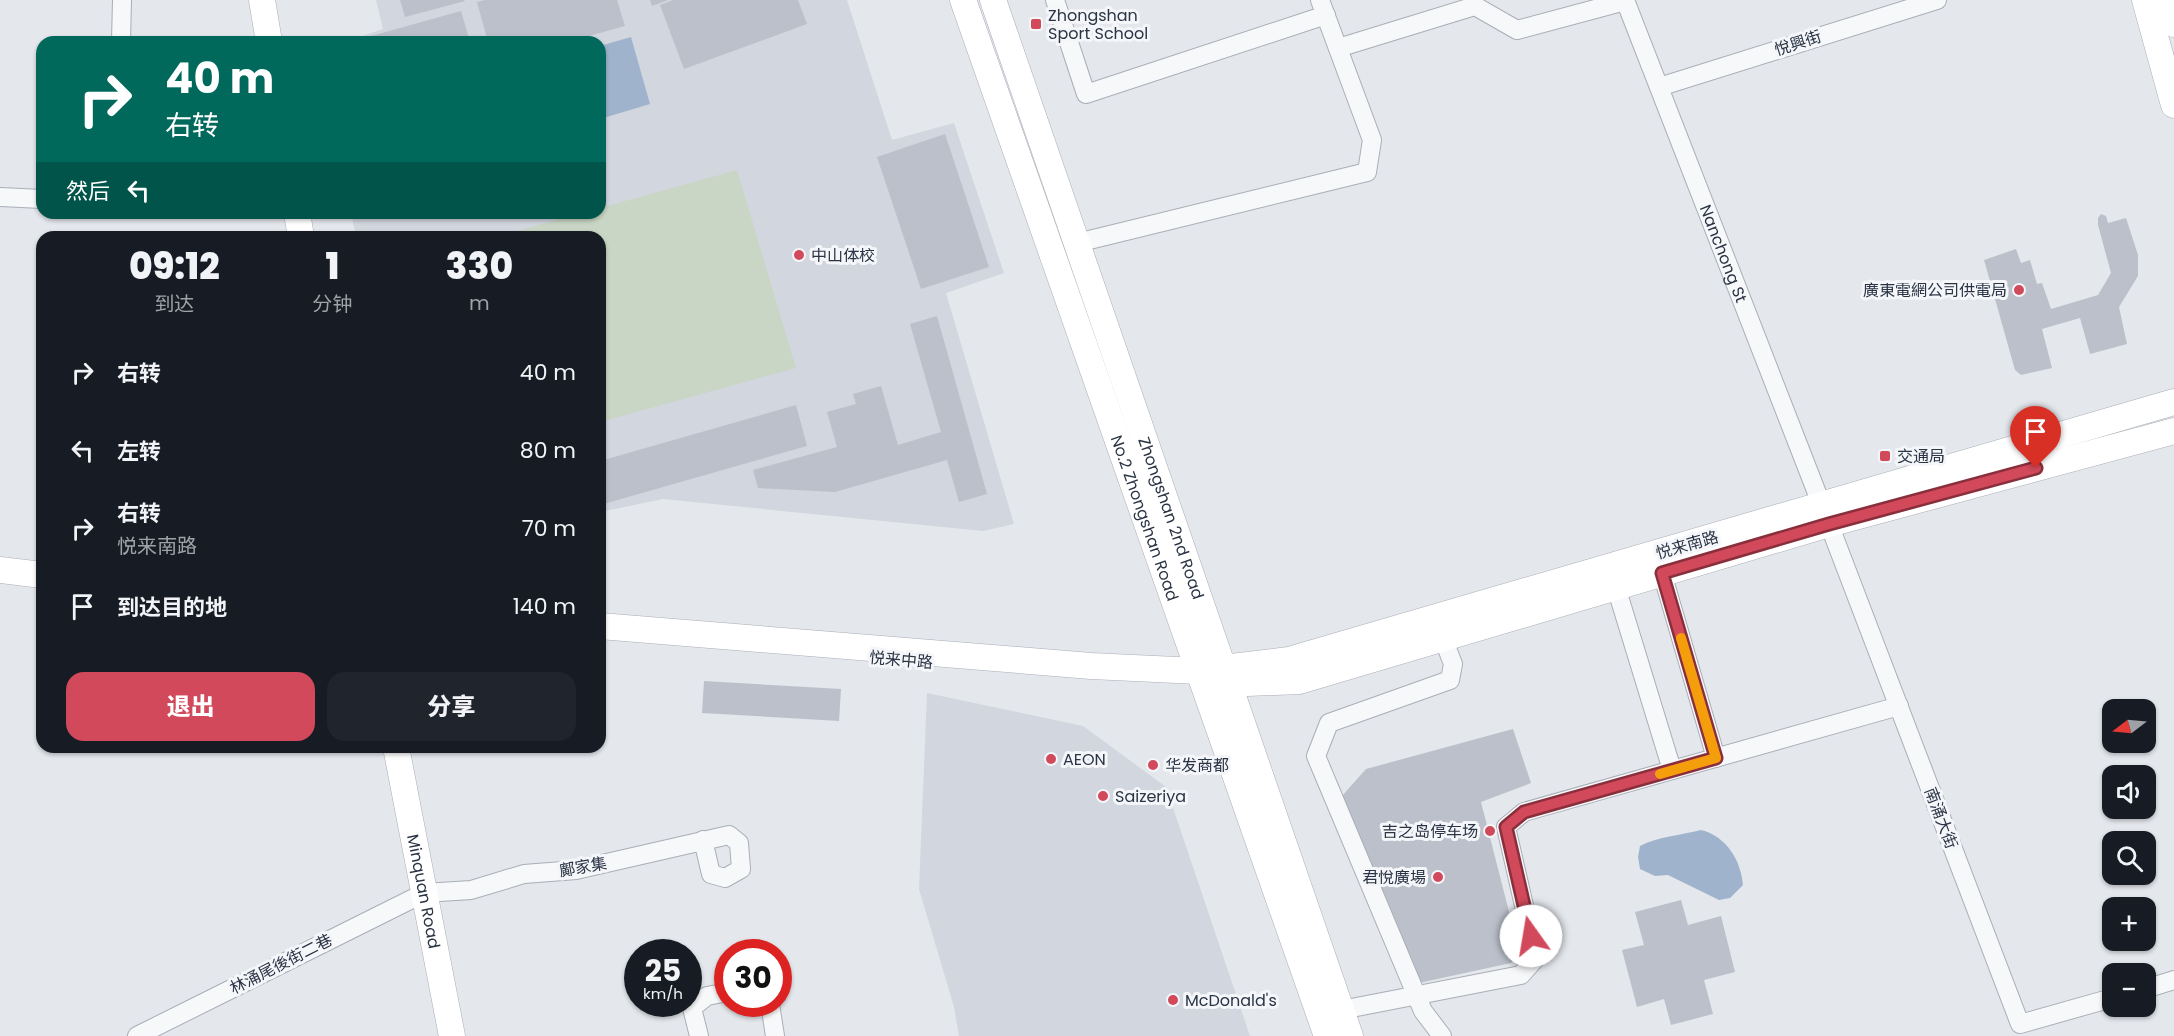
<!DOCTYPE html>
<html lang="zh">
<head>
<meta charset="utf-8">
<style>
	body { margin:0; font-family:Poppins,"Noto Sans SC",sans-serif; background:#20242c; color:#f1f3f6; height:100vh; display:flex; flex-direction:column; font-size:22px; white-space:nowrap }
	* { box-sizing:border-box; margin:0 }
	p { font-size:20px; color:#9ea1a6 }
	.icon { flex:none; width:33px; height:33px; fill:none; stroke:currentColor; stroke-width:2; stroke-linecap:round; stroke-linejoin:round }
	.map { position:relative; flex:1; overflow:hidden }
	.drawer { position:absolute; left:36px; top:231px; width:570px; height:522px; display:flex; flex-direction:column; background:#171b24; border-radius:18px; box-shadow:0 2px 4px #0004 }
	.drawer>* { flex:none }
	.guide { position:absolute; left:36px; top:36px; width:570px; height:183px; border-radius:18px; box-shadow:0 2px 4px #0004; background:#00695c; color:#fff; overflow:hidden }
	.needle { width:39px; rotate:254deg }
	.fabs { position:absolute; left:2102px; top:699px; display:grid; gap:12px }
	.fabs a { display:grid; place-items:center; width:54px; height:54px; border-radius:12px; background:#171b24; box-shadow:0 2px 4px #0004; font-size:30px }
	.speed { position:absolute; left:624px; top:939px; display:flex; gap:12px; font-size:30px; font-weight:700; text-align:center }
	.speed>* { display:grid; place-content:center; width:78px; height:78px; border-radius:50%; background:#171b24; box-shadow:0 2px 4px #0004; line-height:1 }
	.speed small { font-size:15px; font-weight:400 }
	.speed .limit { border:9px solid #d22; background:#fff; color:#111 }
	.pin { position:absolute; display:grid; place-items:center; width:51px; height:51px; color:#fff; margin:-62px -26px; border-radius:50% 50% 50% 0; rotate:-45deg; box-shadow:0 0 6px #0007 }
	.pin .icon { rotate:45deg }
	.me { position:absolute; width:66px; margin:-33px; rotate:347deg; stroke-linejoin:round; filter:drop-shadow(0 0 4px #0008) }
	.turn { display:flex; align-items:center; gap:21px; height:126px; padding:0 30px; font-size:27px }
	.turn .icon { width:78px; height:78px; stroke-width:2.5 }
	.turn b { display:block; font-size:42px; line-height:51px }
	.then { display:flex; align-items:center; height:57px; padding:0 30px; background:#0003; gap:12px; font-size:22px }
	.eta { display:flex; justify-content:space-evenly; align-items:center; height:102px; text-align:center }
	.eta b { font-size:36px; font-weight:800; line-height:42px }
	.button { display:flex; gap:12px; margin-top:auto; padding:12px 30px }
	.button a { flex:1; height:69px; border-radius:18px; background:#d1495b; color:#fff; font-size:24px; font-weight:800; line-height:69px; text-align:center }
	.button a+a { background:#20242c; color:#f1f3f6 }
	ul { padding:0; list-style:none }
	li { display:flex; align-items:center; gap:18px; height:78px; padding:0 30px }
	li div { flex:1 }
	li b { display:block; font-size:22px }
	li em { font-style:normal }
	.map>svg:first-child { display:block }
	.built { fill:#d2d6de }
	.green { fill:#c9d6c5 }
	.water { fill:#9fb4cc }
	.building { fill:#bbc0ca }
	.lines { fill:none; stroke-linecap:round; stroke-linejoin:round }
	.street-casing { stroke:#a9aeb7; stroke-width:20 }
	.secondary-casing { stroke:#a9aeb7; stroke-width:27 }
	.street { stroke:#f7f8fa; stroke-width:18 }
	.secondary { stroke:#fff; stroke-width:26 }
	.route-casing { stroke:#882f3b; stroke-width:15 }
	.route { stroke:#d1495b; stroke-width:10 }
	.slow { stroke:#f59e0b; stroke-width:10 }
	.poi-dot { fill:#d1495b; stroke:#f4f6f9; stroke-width:2 }
	.labels { text-anchor:middle; dominant-baseline:central; stroke-width:6; stroke-linejoin:round; paint-order:stroke }
	.poi-label { font-size:16px; fill:#2b3445; stroke:#f4f6f9; text-anchor:start }
	.street-label { font-size:16px; fill:#2b3445; stroke:#f4f6f9 }
</style>
</head>
<body>
<div class="map">
<svg width="2174" height="1036" viewBox="0 0 2174 1036">
	<rect width="100%" height="100%" fill="#e4e7ec"/>
	<!-- built -->
	<g class="built">
		<polygon points="376,0 847,0 892,140 954,123 1004,273 946,293 1014,524 983,531 663,499 600,512 600,237 356,237 351,213 600,213 600,42 345,42 383,29"/>
		<polygon points="927,693 1083,726 1166,787 1250,1036 959,1036 954,1007 919,889"/>
	</g>
	<!-- green -->
	<polygon class="green" points="737,170 796,368 600,422 600,237 495,237 582,213 600,213 600,208"/>
	<!-- water -->
	<g class="water">
		<polygon points="631,37 650,104 600,119 600,46"/>
		<path d="M1701,830C1726,836 1741,860 1743,885L1730,898L1719,900L1668,875L1655,876L1640,869L1638,857L1640,846C1656,837 1682,835 1701,830Z"/>
	</g>
	<!-- building -->
	<g class="building">
		<polygon points="400,0 464,0 465,1 405,17"/>
		<polygon points="485,0 617,0 625,26 567,42 488,42 477,2"/>
		<polygon points="650,0 668,0 652,6"/>
		<polygon points="673,0 798,0 807,24 684,69 660,5"/>
		<polygon points="461,11 470,42 357,42 357,40"/>
		<polygon points="945,134 989,267 921,289 877,157"/>
		<polygon points="2101,214 2106,216 2108,223 2126,218 2138,255 2138,276 2119,307 2127,344 2090,354 2080,318 2042,329 2052,368 2021,375 2015,370 1984,260 2016,249 2021,263 2030,260 2037,284 2042,283 2051,309 2098,295 2111,273 2098,225 2098,218"/>
		<polygon points="937,316 987,494 959,502 947,460 835,492 758,488 753,470 837,447 827,412 856,404 853,394 881,386 898,445 941,432 910,324"/>
		<polygon points="796,405 807,446 600,505 600,461"/>
		<polygon points="704,681 841,689 839,721 702,713"/>
		<polygon points="1513,729 1531,783 1481,802 1519,951 1511,963 1419,983 1342,796 1366,769"/>
		<polygon points="1681,900 1688,925 1721,916 1735,972 1704,980 1713,1014 1671,1025 1664,999 1637,1007 1622,950 1644,945 1635,912"/>
	</g>
	<g class="lines">
		<!-- street casing -->
		<g class="street-casing">
			<g id="street">
				<polyline points="1055,0 1086,94 1326,15"/>
				<path id="s1" d="M1625,0L1822,506"/>
				<polyline points="121,42 122,0"/>
				<polyline points="1338,48 1475,6 1517,30 1625,1"/>
				<polyline points="1659,87 1937,0"/>
				<polyline points="0,197 42,199"/>
				<polyline points="1077,243 1367,172 1372,140 1320,0"/>
				<polyline points="1829,524 2020,1024 2112,998"/>
				<polyline points="1662,573 1716,758"/>
				<polyline points="1616,587 1672,770"/>
				<polyline points="2145,989 2174,980"/>
				<polyline points="770,1004 775,1036"/>
				<polyline points="1341,1010 1521,975 1536,958 1506,827 1524,812 1899,706"/>
				<polyline points="137,1036 424,893 471,890 524,874 576,870 729,835 739,843 741,869 725,878 711,874 703,840"/>
				<polyline points="699,1036 692,1008 707,996 728,992"/>
				<polyline points="1442,1036 1423,1011 1316,756 1329,723 1450,680 1453,664 1443,638"/>
			</g>
		</g>
		<!-- secondary casing -->
		<g class="secondary-casing">
			<g id="secondary">
				<polyline points="262,0 269,42"/>
				<path id="s2" d="M963,0L1327,1036"/>
				<path id="s3" d="M993,0L1350,1036"/>
				<polyline points="2145,0 2174,105"/>
				<polyline points="2168,0 2174,24"/>
				<polyline points="297,213 301,237"/>
				<polyline points="0,570 42,575"/>
				<polyline points="600,626 1091,666 1198,671 1289,660 2174,402"/>
				<polyline points="1222,684 1299,681 1829,524 2174,431"/>
				<path id="s4" d="M396,747L452,1036"/>
			</g>
		</g>
		<!-- street -->
		<use href="#street" class="street"/>
		<!-- secondary -->
		<use href="#secondary" class="secondary"/>
	</g>
	<g class="lines">
		<!-- route casing -->
		<g class="route-casing">
			<polyline id="route" points="1531,936 1506,827 1524,812 1716,758 1662,573 1829,524 2036,468"/>
		</g>
		<!-- route -->
		<use href="#route" class="route"/>
		<!-- slow -->
		<polyline class="slow" points="1660,774 1716,758 1681,638"/>
	</g>
	<!-- markers -->
	<g class="poi-dot">
		<rect x="1030" y="18" width="12" height="12" rx="3"/>
		<circle cx="799" cy="255" r="6"/>
		<circle cx="2019" cy="290" r="6"/>
		<rect x="1879" y="450" width="12" height="12" rx="3"/>
		<circle cx="1051" cy="759" r="6"/>
		<circle cx="1153" cy="765" r="6"/>
		<circle cx="1103" cy="796" r="6"/>
		<circle cx="1490" cy="831" r="6"/>
		<circle cx="1438" cy="877" r="6"/>
		<circle cx="1173" cy="1000" r="6"/>
	</g>
	<g class="labels">
		<!-- poi labels -->
		<g class="poi-label">
			<text x="1048" y="15">Zhongshan<tspan x="1048" dy="18">Sport School</tspan></text>
			<text x="811" y="255">中山体校</text>
			<text x="2007" y="290" text-anchor="end">廣東電網公司供電局</text>
			<text x="1897" y="456">交通局</text>
			<text x="1063" y="759">AEON</text>
			<text x="1165" y="765">华发商都</text>
			<text x="1115" y="796">Saizeriya</text>
			<text x="1478" y="831" text-anchor="end">吉之岛停车场</text>
			<text x="1426" y="877" text-anchor="end">君悅廣場</text>
			<text x="1185" y="1000">McDonald's</text>
		</g>
		<!-- street labels -->
		<g class="street-label">
			<text transform="translate(1798 43) rotate(-18)">悅興街</text>
			<text stroke="none"><textPath href="#s1" startOffset="272">Nanchong St</textPath></text>
			<text stroke="none"><textPath href="#s2" startOffset="549">No.2 Zhongshan Road</textPath></text>
			<text stroke="none"><textPath href="#s3" startOffset="548">Zhongshan 2nd Road</textPath></text>
			<text transform="translate(1687 545) rotate(-16)">悦来南路</text>
			<text transform="translate(901 660) rotate(5)">悦来中路</text>
			<text transform="translate(1941 818) rotate(69)">南涌大街</text>
			<text transform="translate(583 867) rotate(-10)">鄺家集</text>
			<text stroke="none"><textPath href="#s4" startOffset="147">Minquan Road</textPath></text>
			<text transform="translate(281 964) rotate(-27)">林涌尾後街二巷</text>
		</g>
	</g>
</svg>
<div class="fabs">
<a><svg class="needle" viewBox="-14 -14 28 28"><path d="M0-13l5 13h-10z" fill="#e53935"/><path d="M0 13l5-13h-10z" fill="#9ea1a6"/></svg></a>
<a><svg class="icon" aria-label="sound" viewBox="0 0 24 24"><path d="M4 9h4l5-4v14l-5-4H4zM17 9q2 3 0 6"/></svg></a>
<a><svg class="icon" aria-label="search" viewBox="0 0 24 24"><circle cx="10" cy="10" r="6"/><path d="M15 15l6 6"/></svg></a>
<a>+</a>
<a>−</a>
</div>
<div class="speed"><div>25<small>km/h</small></div><div class="limit">30</div></div>
<div class="pin" style="left:2036px;top:468px;background:#d93025"><svg class="icon" aria-label="arrive" viewBox="0 0 24 24"><path d="M6 21V4h12l-3 4 3 4H6"/></svg></div>
<svg class="me" style="left:1531px;top:936px" viewBox="-20 -20 40 40"><circle r="19" fill="#fff"/><path d="M0-13L10 11 0 6-10 11z" fill="#d1495b"/></svg>
<div class="guide">
<div class="turn"><svg class="icon" aria-label="right" viewBox="0 0 24 24"><path d="M7 20v-9h11M14 6l5 5-5 5"/></svg><div><b>40 m</b>右转</div></div>
<div class="then">然后<svg class="icon" aria-label="left" viewBox="0 0 24 24"><path d="M17 20v-9H6M10 6l-5 5 5 5"/></svg></div>
</div>
<section class="drawer">
<div class="eta">
<div><b>09:12</b><p>到达</p></div>
<div><b>1</b><p>分钟</p></div>
<div><b>330</b><p>m</p></div>
</div>
<ul>
<li><svg class="icon" aria-label="right" viewBox="0 0 24 24"><path d="M7 20v-9h11M14 6l5 5-5 5"/></svg><div><b>右转</b></div><em>40 m</em></li>
<li><svg class="icon" aria-label="left" viewBox="0 0 24 24"><path d="M17 20v-9H6M10 6l-5 5 5 5"/></svg><div><b>左转</b></div><em>80 m</em></li>
<li><svg class="icon" aria-label="right" viewBox="0 0 24 24"><path d="M7 20v-9h11M14 6l5 5-5 5"/></svg><div><b>右转</b><p>悦来南路</p></div><em>70 m</em></li>
<li><svg class="icon" aria-label="arrive" viewBox="0 0 24 24"><path d="M6 21V4h12l-3 4 3 4H6"/></svg><div><b>到达目的地</b></div><em>140 m</em></li>
</ul>
<div class="button"><a>退出</a><a>分享</a></div>
</section>
</div>
</body>
</html>
